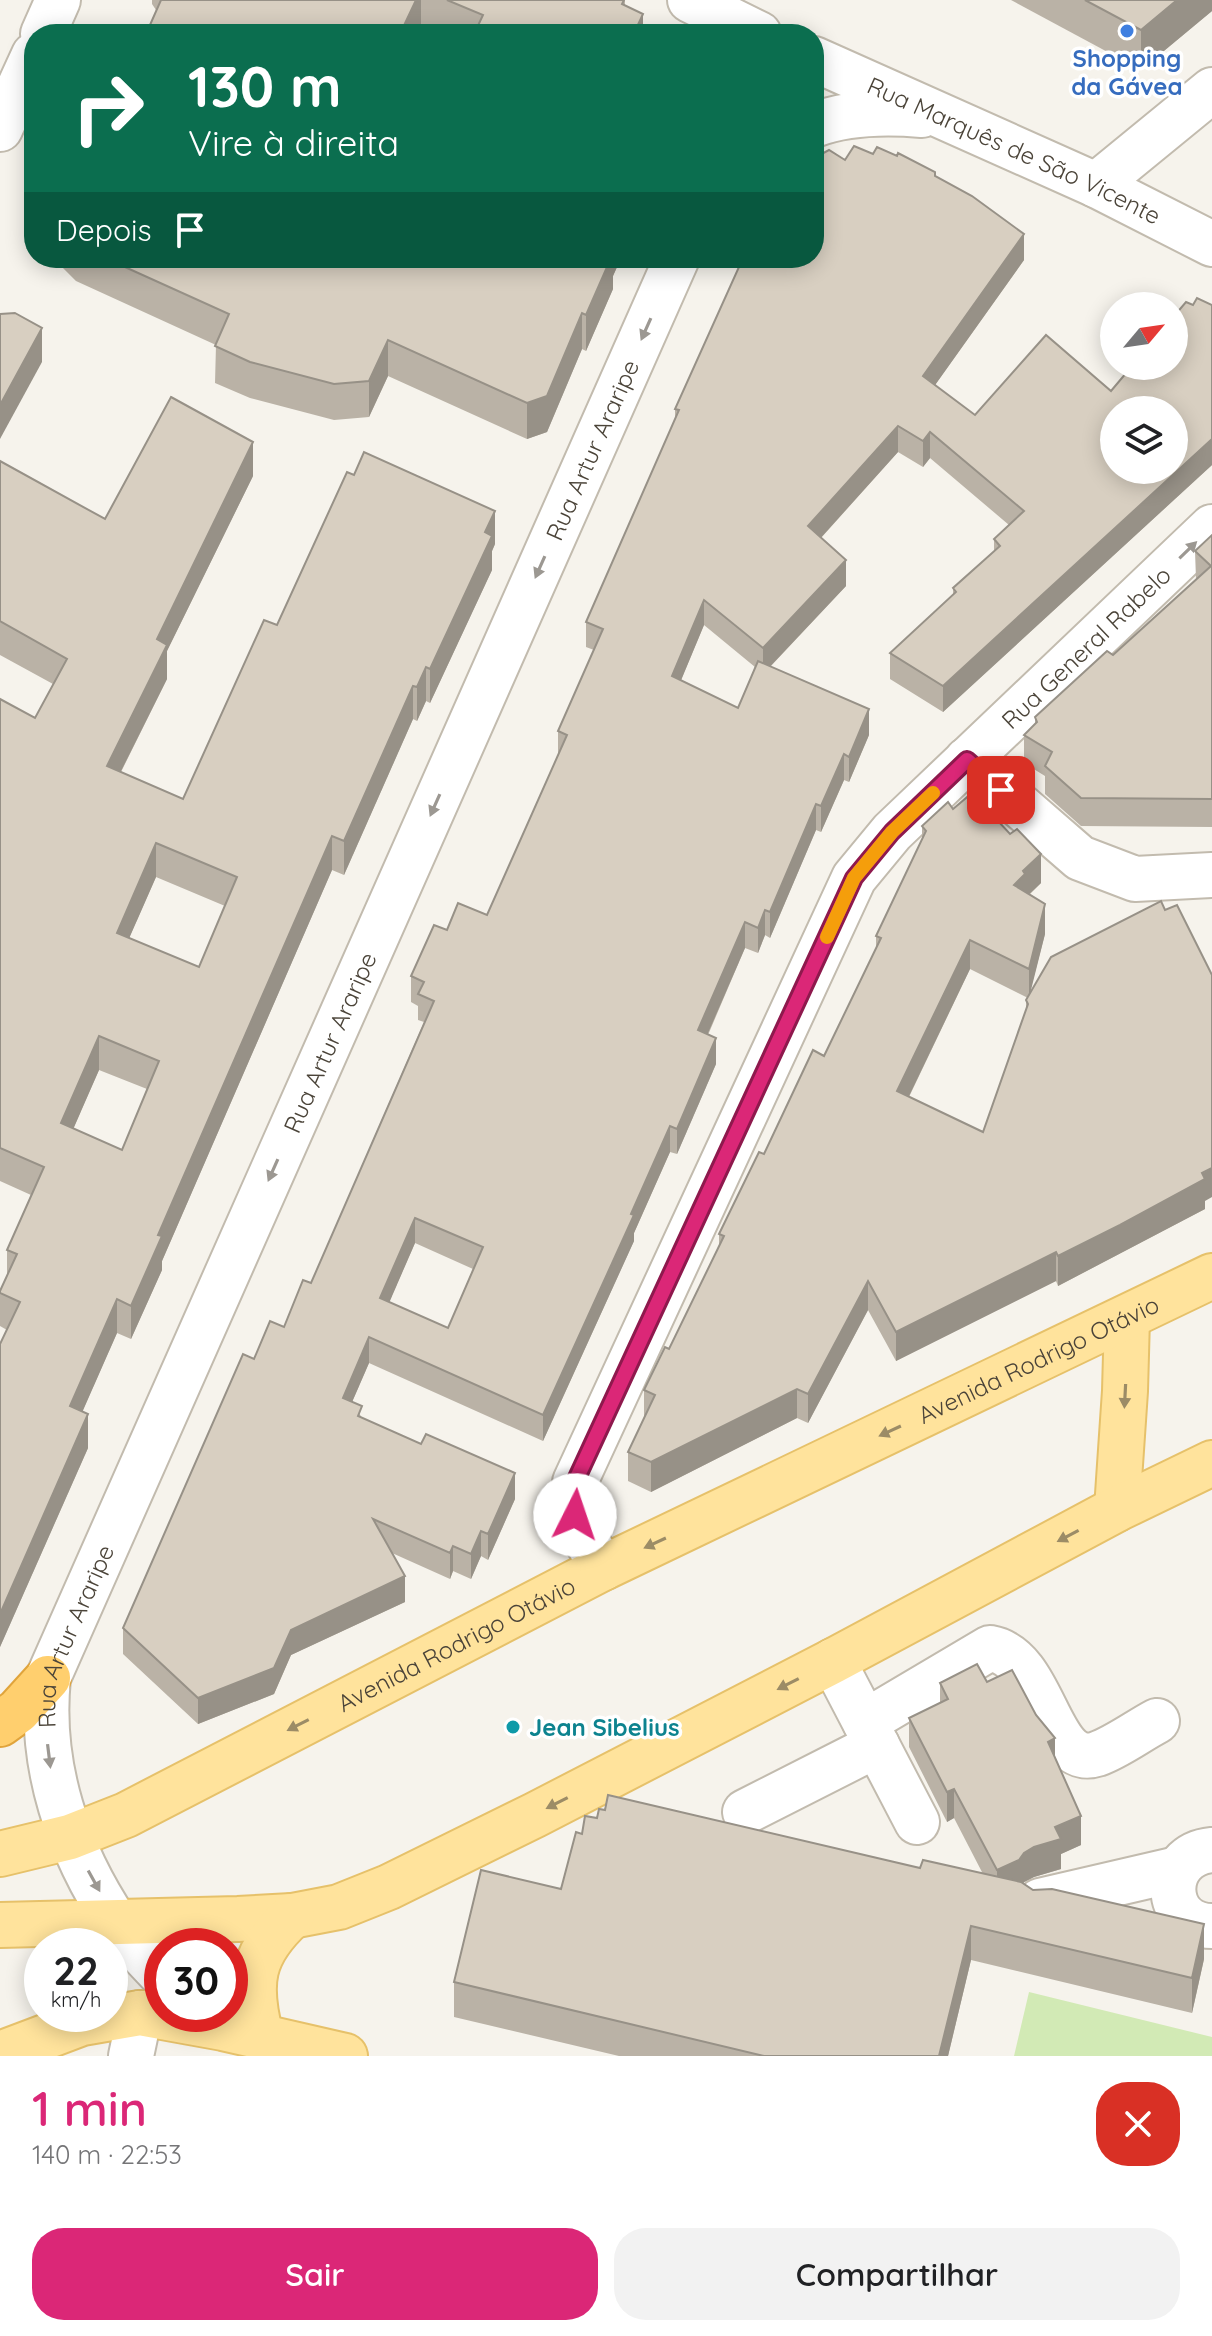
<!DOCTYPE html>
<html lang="pt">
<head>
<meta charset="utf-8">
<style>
	body { margin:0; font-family:Quicksand,sans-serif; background:#f2f2f2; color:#202124; height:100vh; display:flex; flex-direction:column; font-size:30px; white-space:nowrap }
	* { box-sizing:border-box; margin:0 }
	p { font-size:26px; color:#757577 }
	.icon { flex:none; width:44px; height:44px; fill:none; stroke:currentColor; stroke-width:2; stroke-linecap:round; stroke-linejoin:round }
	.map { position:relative; height:2056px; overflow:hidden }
	.panel { display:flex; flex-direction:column; background:#fff; flex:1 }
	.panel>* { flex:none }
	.top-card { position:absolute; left:24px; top:24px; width:800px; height:244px; border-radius:32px; box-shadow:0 4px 20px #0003; background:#0b6e4f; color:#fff; overflow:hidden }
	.needle { width:52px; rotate:61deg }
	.fabs { position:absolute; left:1100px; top:292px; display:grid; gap:16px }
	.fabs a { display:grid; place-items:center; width:88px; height:88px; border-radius:50%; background:#fff; box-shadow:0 4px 20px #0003; font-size:40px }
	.speed { position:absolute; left:24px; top:1928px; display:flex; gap:16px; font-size:40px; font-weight:700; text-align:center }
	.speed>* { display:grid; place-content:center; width:104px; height:104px; border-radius:50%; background:#fff; box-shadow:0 4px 20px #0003; line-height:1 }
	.speed small { font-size:20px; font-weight:400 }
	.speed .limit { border:12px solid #d22; background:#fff; color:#111 }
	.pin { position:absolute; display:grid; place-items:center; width:68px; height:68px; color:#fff; margin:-34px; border-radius:16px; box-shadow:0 4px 12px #0006 }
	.me { position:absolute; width:88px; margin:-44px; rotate:4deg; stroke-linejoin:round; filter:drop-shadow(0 0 6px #0008) }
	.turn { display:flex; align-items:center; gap:28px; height:168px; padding:0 32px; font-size:36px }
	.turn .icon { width:104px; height:104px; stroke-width:2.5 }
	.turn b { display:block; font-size:56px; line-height:68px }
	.then { display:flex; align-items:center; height:76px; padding:0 32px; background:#0003; gap:16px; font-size:30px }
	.round { display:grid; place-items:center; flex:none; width:84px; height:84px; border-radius:32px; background:#f2f2f2 }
	.summary { display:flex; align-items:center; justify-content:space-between; height:136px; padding:0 32px }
	h1 { font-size:48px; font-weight:600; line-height:60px; color:#db2777 }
	.primary-button { display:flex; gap:16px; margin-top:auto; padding:16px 32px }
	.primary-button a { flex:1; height:92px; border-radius:32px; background:#db2777; color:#fff; font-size:32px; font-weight:600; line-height:92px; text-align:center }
	.primary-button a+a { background:#f2f2f2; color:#202124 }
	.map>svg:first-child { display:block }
	.park { fill:#d2eab5 }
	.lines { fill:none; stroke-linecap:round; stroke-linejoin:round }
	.minor-casing { stroke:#c2bbae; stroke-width:48 }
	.major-casing { stroke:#e6c16a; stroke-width:48 }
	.highway-casing { stroke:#e0a43c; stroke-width:48 }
	.minor { stroke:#fff; stroke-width:44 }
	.major { stroke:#ffe39c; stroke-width:44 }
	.highway { stroke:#ffcf6e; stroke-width:44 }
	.wall { fill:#bab2a6; fill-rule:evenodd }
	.shaded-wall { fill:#979187 }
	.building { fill:#d8cfc1; stroke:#979187; stroke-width:2; fill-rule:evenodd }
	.oneway { fill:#9c9892 }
	.oneway2 { fill:#9c8c66 }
	.route-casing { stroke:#8e194d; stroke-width:20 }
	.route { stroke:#db2777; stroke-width:14 }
	.slow { stroke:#f59e0b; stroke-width:14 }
	.shop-dot { fill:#3f7fe0; stroke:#fff; stroke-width:3 }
	.culture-dot { fill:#0f9aa8; stroke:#fff; stroke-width:3 }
	.labels { text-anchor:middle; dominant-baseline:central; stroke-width:7; stroke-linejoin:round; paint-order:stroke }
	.shop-label { font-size:24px; font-weight:bold; fill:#366cbe; stroke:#fff }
	.street-label { font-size:24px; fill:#4b4439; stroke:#fff }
	.culture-label { font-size:24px; font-weight:bold; fill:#0d838f; stroke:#fff; text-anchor:start }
</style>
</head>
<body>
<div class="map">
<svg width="1212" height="2056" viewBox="0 0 1212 2056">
	<rect width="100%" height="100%" fill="#f6f3ec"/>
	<!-- park -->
	<polygon class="park" points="1029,1992 1212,2037 1212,2056 1014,2056"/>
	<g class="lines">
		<!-- minor casing -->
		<g class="minor-casing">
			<g id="minor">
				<polyline points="690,0 759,34"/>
				<polyline points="43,34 58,0"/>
				<path id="s1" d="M814,59L1096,185L1212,244"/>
				<path d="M814,125C848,112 886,112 922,115"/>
				<polyline points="0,129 34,55"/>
				<polyline points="1096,185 1212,90"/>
				<polyline points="967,760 1080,858 1135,879 1212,875"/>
				<path id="s2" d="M603,1568L586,1540L575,1515V1482L854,878L892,832L1212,527"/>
				<polyline points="833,1661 917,1822"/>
				<path d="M865,1722L990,1648C1047,1658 1047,1770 1097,1754C1117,1747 1138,1731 1157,1721"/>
				<polyline points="745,1812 877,1745"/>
				<path d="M1212,1850C1159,1855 1162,1926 1212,1926"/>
				<polyline points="1040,1901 1178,1869"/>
				<path id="s3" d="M162,1975C147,1959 130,1942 117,1924C68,1851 39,1766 48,1678L677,258"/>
				<polyline points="131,2056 140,2013"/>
			</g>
		</g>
		<!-- major casing -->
		<g class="major-casing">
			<g id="major">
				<polyline points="1117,1509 1125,1391 1127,1318"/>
				<path id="s4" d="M0,1854L70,1837L126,1815L603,1568L1212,1276"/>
				<polyline points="0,1925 238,1919 292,1916 339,1907 389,1887 535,1815 833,1661 1117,1509 1212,1463"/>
				<path d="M261,2036C247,1983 251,1954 292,1916"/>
				<polyline points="0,2054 82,2023 140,2013 223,2028 345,2056"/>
			</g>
		</g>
		<!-- highway casing -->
		<g class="highway-casing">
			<polyline id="highway" points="0,1724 18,1711 48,1678"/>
		</g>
		<!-- minor -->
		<use href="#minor" class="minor"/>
		<!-- major -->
		<use href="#major" class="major"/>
		<!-- highway -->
		<use href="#highway" class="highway"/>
	</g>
	<!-- wall -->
	<g class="wall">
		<polygon points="152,0 625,0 625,6 643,33 646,34 442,34 421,25 417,34 146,34 156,10 152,4"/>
		<polygon points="1011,0 1212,0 1212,11 1141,70"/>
		<path d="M873,154L935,176L1024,260L935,385L975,415L1111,391L1193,305H1212V465L943,712L890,679V653L953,595V588L994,551V539L1009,525L930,458L923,467L898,452L821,538L846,586L770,667L869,735L849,782L844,780L821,832L816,830L770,938L765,935L758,953L745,948L708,1035L716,1064L677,1154L670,1152L634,1233V1241L543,1441L369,1363L352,1402L362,1418L515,1499L488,1560L481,1556L471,1579L453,1571L450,1579L392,1553L405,1602L291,1655L274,1694L198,1724L123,1654V1628L254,1359L284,1327L311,1283L424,1022L418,1020V1006L411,1002V976L447,930L487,915L558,755V731L594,650L586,647V622L675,419V409L845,160ZM704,625L755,667L738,708L681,680ZM415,1243L473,1269L448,1328L389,1302Z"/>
		<polygon points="62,258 621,258 613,276 613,289 586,351 582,349 547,432 527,439 388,376 369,417 334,420 250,398 215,383 216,345 76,281 62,267"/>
		<path d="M0,461L105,519L253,476L167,651V679L121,772L183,799L277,625L495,544L492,551V570L430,703L426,701L417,721L413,719L344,875L332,870L162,1261V1270L131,1339L117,1333L82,1412L88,1448L0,1647V1344L7,1330L0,1326V1291L7,1276V1250L31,1195L0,1181V699L35,718L53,684L0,655ZM156,877L225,906L199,967L129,938ZM99,1070L147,1089L122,1150L73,1129Z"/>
		<polygon points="1212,535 1212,827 1081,826 1045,794 1045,776 1024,763 1024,735 1035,724 1035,717 1113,655 1196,579 1195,551"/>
		<path d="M953,809L1041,883L1029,895L1045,934L1029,995L1205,1201V1209L1058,1286L1056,1281L896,1361L868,1310L808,1423L797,1418L651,1492L628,1481V1452L644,1418V1390L669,1349L719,1246V1234L764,1154L824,1056L876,948V936L922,839V826ZM970,969L1028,998L1026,1000V1009L983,1132L909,1097Z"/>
		<polygon points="987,1682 1055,1757 1081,1845 1061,1854 1061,1869 1034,1877 1023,1883 1033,1890 1204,1959 1192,2013 971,1960 948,2056 619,2056 454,2017 454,1982 561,1889 582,1834 920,1868 983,1874 954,1818 947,1822 909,1747 909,1718 940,1703 940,1683"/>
	</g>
	<!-- shaded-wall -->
	<g class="shaded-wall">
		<polygon points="416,0 421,0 421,25 417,34 400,34"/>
		<polygon points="1177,0 1212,0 1212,11 1141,70 1141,30"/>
		<polygon points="643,14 643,34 636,29"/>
		<polygon points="1024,234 1024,260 923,402 923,376"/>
		<polygon points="608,258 621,258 613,276 613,289 586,351 586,315"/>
		<polygon points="582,313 582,349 547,432 527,439 527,403"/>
		<polygon points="42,328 42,362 0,439 0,405"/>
		<polygon points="388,340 388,376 369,417 369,381"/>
		<polygon points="898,426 898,452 808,552 808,526"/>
		<polygon points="930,432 930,458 923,467 923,441"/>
		<polygon points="1212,439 1212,465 943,712 943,686"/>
		<polygon points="253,442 253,476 167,651 167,679 107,799 107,766 157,639"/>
		<polygon points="495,511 495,544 492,551 492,570 430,703 430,669 485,532"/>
		<polygon points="846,560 846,586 763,674 763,648"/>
		<polygon points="704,600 704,625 672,702 672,676"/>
		<polygon points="426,667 426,701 417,721 417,687"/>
		<polygon points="413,686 413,719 344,875 344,841"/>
		<polygon points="869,709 869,735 849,782 849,757"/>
		<polygon points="844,754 844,780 821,832 821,806"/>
		<polygon points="816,804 816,830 770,938 770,912"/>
		<polygon points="332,836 332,870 162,1261 162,1270 131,1339 131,1306 158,1235"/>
		<polygon points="156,843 156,877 117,966 117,933"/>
		<polygon points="1041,854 1041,883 1025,898 1014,885 1023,871"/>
		<polygon points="1045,904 1045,934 1029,998 1029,969"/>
		<polygon points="765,910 765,935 758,953 758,928"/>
		<polygon points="745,922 745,948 698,1056 698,1030"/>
		<polygon points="970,940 970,969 897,1121 897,1091"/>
		<polygon points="99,1036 99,1070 61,1157 61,1123"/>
		<polygon points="716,1038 716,1064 677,1154 677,1129"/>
		<polygon points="670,1126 670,1152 634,1233 634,1241 543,1441 543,1415"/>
		<polygon points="1212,1168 1212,1197 1205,1201 1205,1209 1058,1286 1058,1256"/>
		<polygon points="415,1218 415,1243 380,1324 380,1298"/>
		<polygon points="1056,1252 1056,1281 896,1361 896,1332"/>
		<polygon points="868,1281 868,1310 808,1423 808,1394"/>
		<polygon points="117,1299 117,1333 70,1440 70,1406"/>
		<polygon points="369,1337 369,1363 343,1423 343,1398"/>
		<polygon points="797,1389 797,1418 651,1492 651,1462"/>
		<polygon points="88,1414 88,1448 0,1647 0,1614"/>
		<polygon points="515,1473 515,1499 488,1560 488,1534"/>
		<polygon points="481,1531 481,1556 471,1579 471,1554"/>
		<polygon points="453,1546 453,1571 450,1579 450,1553"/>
		<polygon points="405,1576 405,1602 291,1655 274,1694 198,1724 198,1698 291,1630"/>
		<polygon points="1055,1738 1055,1767 1048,1742"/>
		<polygon points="954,1789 954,1818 947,1822 947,1792"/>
		<polygon points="1081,1816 1081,1845 1061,1854 1061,1869 1034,1877 1024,1882 1019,1889 997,1900 997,1870 1024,1853 1055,1827"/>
		<polygon points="1204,1924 1204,1959 1192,2013 1192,1978"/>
		<polygon points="971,1926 971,1960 948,2056 939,2056"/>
	</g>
	<!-- building -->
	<g class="building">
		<polygon points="161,0 416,0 400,34 146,34"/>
		<polygon points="447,0 624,0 622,4 643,14 636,29 646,34 474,34 483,15"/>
		<polygon points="1085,0 1177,0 1141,30"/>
		<path d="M854,146L873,154L877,147L897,156L898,153L935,172V176L972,196L1024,234L923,376L975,415L1046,335L1111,391L1132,366H1174V316L1186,302L1193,305L1197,298L1212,305V439L943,686L890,653L956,592L953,588L1000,546L994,539L1024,511L930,432L923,441L898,426L808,526L846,560L763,648L704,600L672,676L738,708L758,661L869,709L849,757L844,754L821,806L816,804L770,912L765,910L758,928L745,922L698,1030L716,1038L677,1129L670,1126L631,1214L634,1215L543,1415L369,1337L343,1398L362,1406L358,1416L421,1444L426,1434L515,1473L488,1534L481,1531L471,1554L453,1546L450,1553L373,1519L405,1576L291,1630L274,1668L198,1698L123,1628L243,1354L254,1359L270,1321L284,1327L303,1280L311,1283L434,1001L418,994L424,982L411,976L434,925L447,930L458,903L487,915L567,735L558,731L603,629L586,622L679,410L675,409L743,258H814V158L829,150L845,160ZM1114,410H1174V470H1114ZM415,1218L483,1247L448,1328L380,1298Z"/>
		<polygon points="105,258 611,258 586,315 582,313 547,396 527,403 388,340 369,381 334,384 250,362 215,346 229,314"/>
		<polygon points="15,313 42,328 0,405 0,314"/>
		<path d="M171,397L253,442L157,639L167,645L107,766L183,799L264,620L277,625L347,472L354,475L364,452L495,511L485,532L492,536L430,669L426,667L417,687L413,686L344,841L332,836L158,1235L162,1236L131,1306L117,1299L70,1406L88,1414L0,1614V1344L20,1302L0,1293V1291L17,1254L7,1250L44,1167L0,1148V699L35,718L67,659L0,621V461L105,519ZM156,843L237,877L199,967L117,933ZM99,1036L159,1061L122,1150L61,1123Z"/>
		<polygon points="1212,535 1212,799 1081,798 1045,766 1052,752 1024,735 1037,722 1035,717 1107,651 1113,655 1211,566 1195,551"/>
		<polygon points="972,793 1010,834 1017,829 1041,854 1023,871 1025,874 1014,885 1045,904 1029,969 970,940 897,1091 983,1132 1028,1004 1026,1000 1051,957 1161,901 1165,910 1177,905 1212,975 1212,1168 1202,1173 1205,1179 1120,1225 1058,1256 1056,1252 896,1332 868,1281 808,1394 797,1389 651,1462 628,1452 655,1395 644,1390 665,1347 669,1349 724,1236 719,1234 759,1152 764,1154 813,1050 824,1056 881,938 876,936 926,831 922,826 948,802 953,809"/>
		<polygon points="977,1664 987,1682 1012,1670 1036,1715 1055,1738 1048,1742 1081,1816 1055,1827 1061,1839 1034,1847 1024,1853 1019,1860 997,1870 954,1789 947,1792 909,1718 948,1699 940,1683"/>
		<polygon points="608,1795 920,1868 923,1860 1021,1882 1033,1890 1052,1889 1204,1924 1192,1978 971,1926 939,2056 764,2056 454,1982 481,1870 561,1889 576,1832 582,1834 585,1816 597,1818 599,1809 605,1810"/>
	</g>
	<!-- one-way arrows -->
	<defs><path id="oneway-solid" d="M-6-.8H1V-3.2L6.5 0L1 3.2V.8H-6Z" transform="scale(2)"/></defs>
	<g class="oneway">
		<use href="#oneway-solid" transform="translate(646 329) rotate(114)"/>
		<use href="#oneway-solid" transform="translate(1188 550) rotate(-44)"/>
		<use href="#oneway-solid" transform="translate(540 567) rotate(114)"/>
		<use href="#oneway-solid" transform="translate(435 805) rotate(114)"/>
		<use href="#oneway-solid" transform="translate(273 1170) rotate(114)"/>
		<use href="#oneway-solid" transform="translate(49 1756) rotate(83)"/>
		<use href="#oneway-solid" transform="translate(94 1881) rotate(61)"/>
	</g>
	<g class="oneway2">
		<use href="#oneway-solid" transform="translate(1125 1396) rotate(93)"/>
		<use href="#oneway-solid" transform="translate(890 1431) rotate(155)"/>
		<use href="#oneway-solid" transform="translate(1068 1536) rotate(152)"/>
		<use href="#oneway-solid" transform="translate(655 1543) rotate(155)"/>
		<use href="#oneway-solid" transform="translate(788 1684) rotate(153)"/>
		<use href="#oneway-solid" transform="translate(298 1725) rotate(153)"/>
		<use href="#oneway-solid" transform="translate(557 1803) rotate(153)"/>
	</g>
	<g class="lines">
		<!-- route casing -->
		<g class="route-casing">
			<polyline id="route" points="575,1515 575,1482 854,878 892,832 967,760 1001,790"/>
		</g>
		<!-- route -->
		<use href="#route" class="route"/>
		<!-- slow -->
		<polyline class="slow" points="827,937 854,878 892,832 933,793"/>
	</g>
	<!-- markers -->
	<circle class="shop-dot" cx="1127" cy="31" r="8"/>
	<circle class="culture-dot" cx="513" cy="1727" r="8"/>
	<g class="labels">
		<!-- shop labels -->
		<g class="shop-label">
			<text x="1127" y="58">Shopping<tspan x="1127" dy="28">da Gávea</tspan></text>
		</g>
		<!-- street labels -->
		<g class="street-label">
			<text stroke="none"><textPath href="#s1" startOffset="220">Rua Marquês de São Vicente</textPath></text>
			<text stroke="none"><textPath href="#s3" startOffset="1672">Rua Artur Araripe</textPath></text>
			<text stroke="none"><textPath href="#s2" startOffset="1086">Rua General Rabelo</textPath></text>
			<text stroke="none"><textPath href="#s3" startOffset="1024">Rua Artur Araripe</textPath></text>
			<text stroke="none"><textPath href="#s4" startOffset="1152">Avenida Rodrigo Otávio</textPath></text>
			<text stroke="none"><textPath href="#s3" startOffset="376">Rua Artur Araripe</textPath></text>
			<text stroke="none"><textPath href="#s4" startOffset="504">Avenida Rodrigo Otávio</textPath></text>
		</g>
		<!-- culture labels -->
		<g class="culture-label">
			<text x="529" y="1727">Jean Sibelius</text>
		</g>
	</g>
</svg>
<div class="fabs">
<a><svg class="needle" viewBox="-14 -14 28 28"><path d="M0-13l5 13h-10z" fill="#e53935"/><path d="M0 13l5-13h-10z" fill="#757577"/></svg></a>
<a><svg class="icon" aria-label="layers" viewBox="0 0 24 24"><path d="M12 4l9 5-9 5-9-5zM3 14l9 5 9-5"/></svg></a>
</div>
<div class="speed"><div>22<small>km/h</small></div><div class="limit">30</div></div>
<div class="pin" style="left:1001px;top:790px;background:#d93025"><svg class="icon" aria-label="arrive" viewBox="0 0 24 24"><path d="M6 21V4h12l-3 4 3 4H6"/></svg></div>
<svg class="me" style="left:575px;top:1515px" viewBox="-20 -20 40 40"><circle r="19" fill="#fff"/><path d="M0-13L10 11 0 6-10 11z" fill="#db2777"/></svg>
<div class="top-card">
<div class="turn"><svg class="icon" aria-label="right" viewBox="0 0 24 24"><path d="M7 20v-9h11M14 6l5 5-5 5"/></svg><div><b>130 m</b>Vire à direita</div></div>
<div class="then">Depois<svg class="icon" aria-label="arrive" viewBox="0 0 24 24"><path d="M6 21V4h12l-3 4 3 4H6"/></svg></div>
</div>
</div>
<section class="panel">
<div class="summary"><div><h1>1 min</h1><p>140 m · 22:53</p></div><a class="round" style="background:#d93025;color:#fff"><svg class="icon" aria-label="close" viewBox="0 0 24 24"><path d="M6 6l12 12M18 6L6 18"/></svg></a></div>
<div class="primary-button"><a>Sair</a><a>Compartilhar</a></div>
</section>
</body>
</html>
